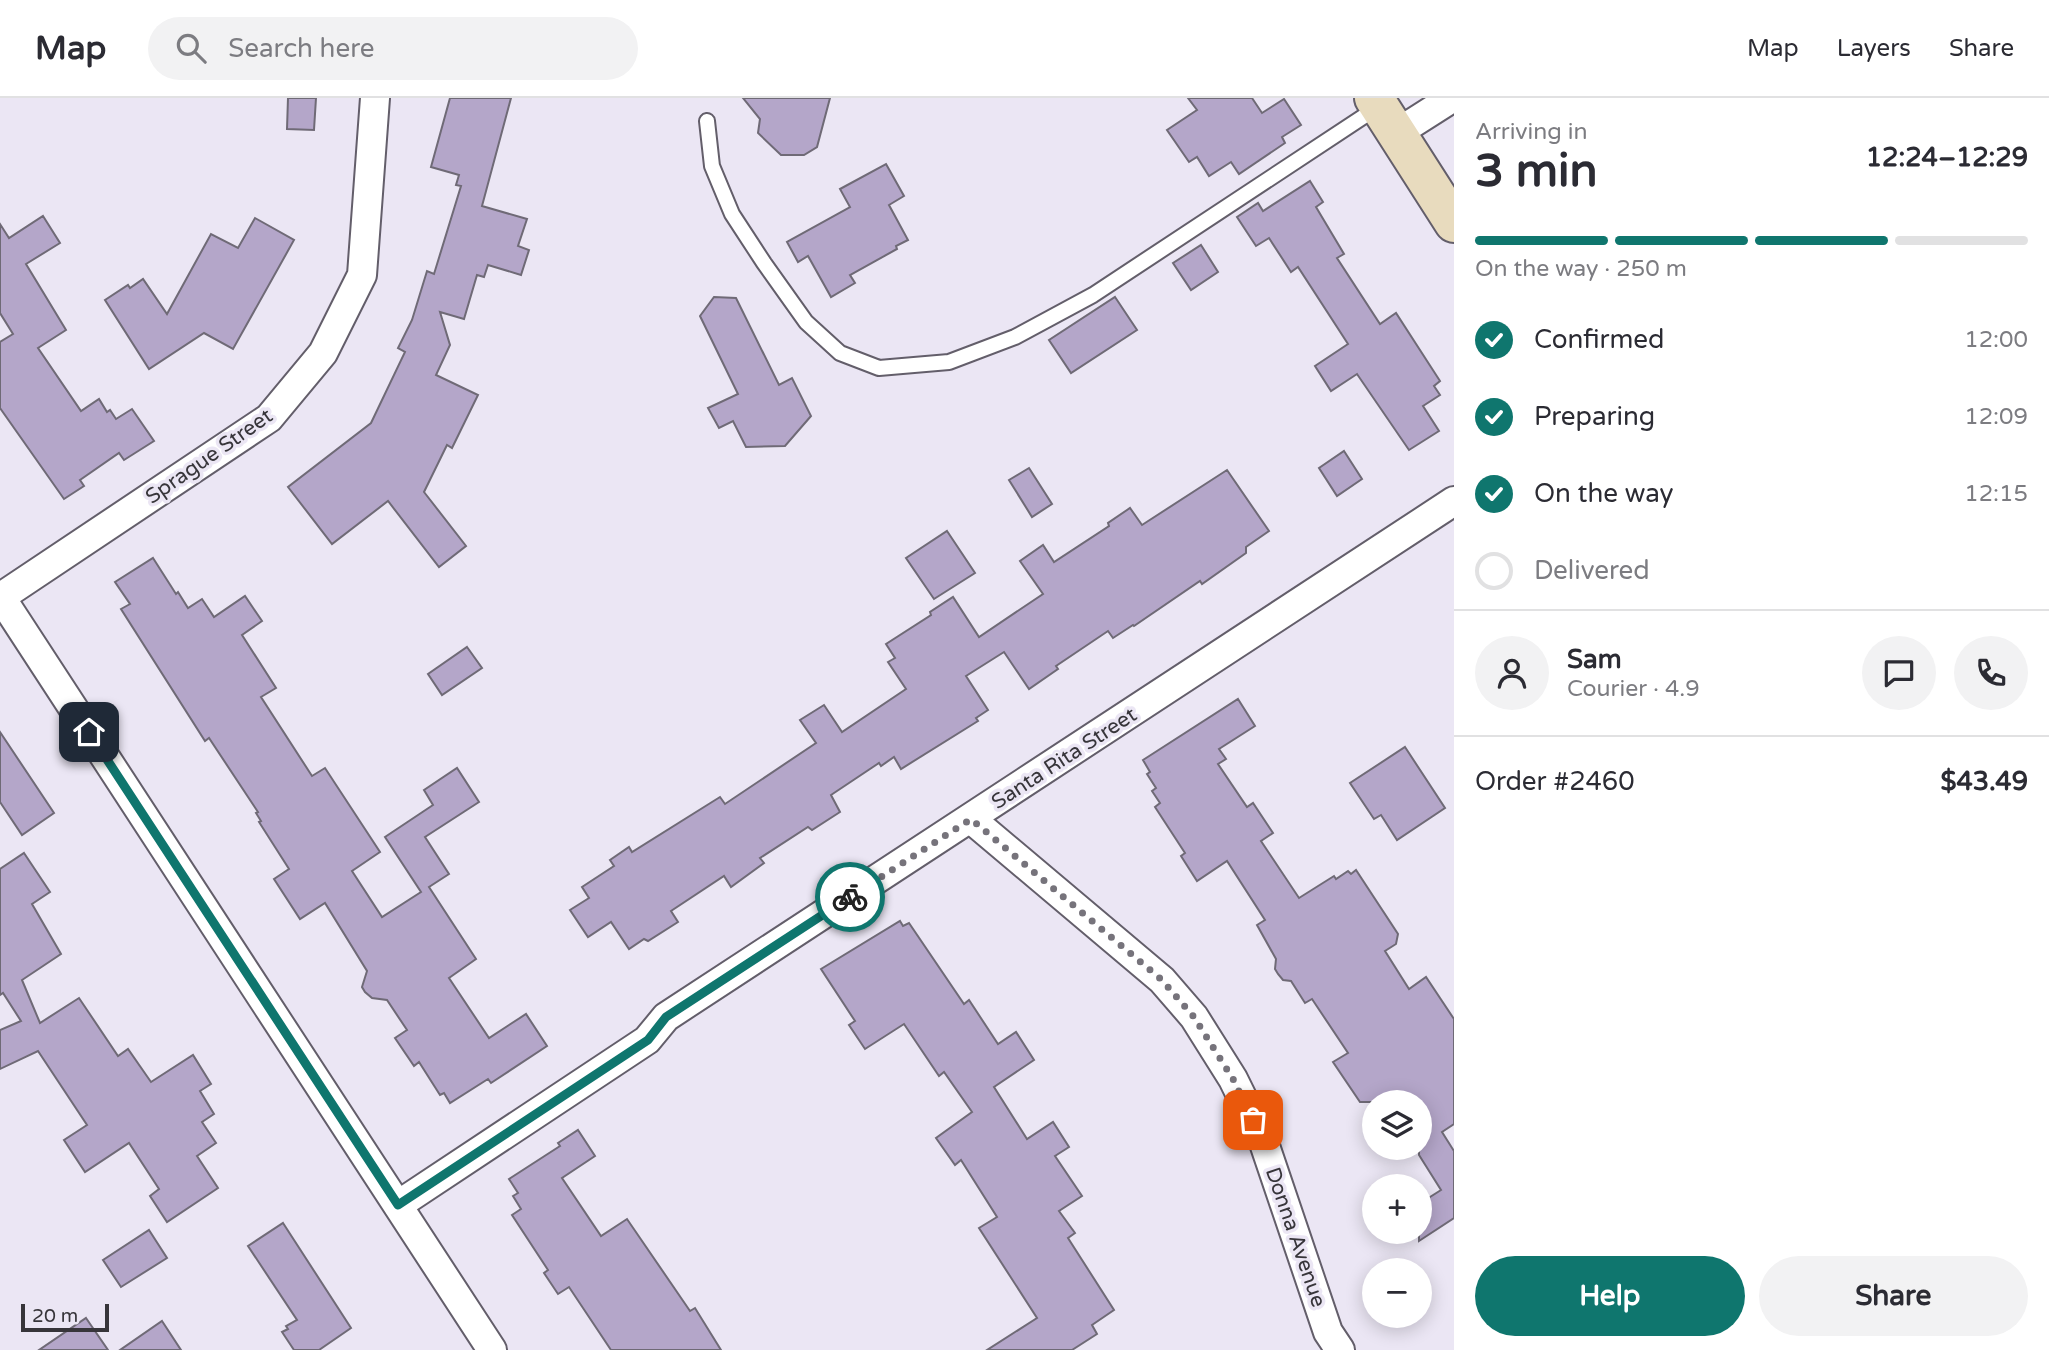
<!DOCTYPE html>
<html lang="en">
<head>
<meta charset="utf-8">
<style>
  :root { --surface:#fff; --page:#f2f2f3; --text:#2b2b33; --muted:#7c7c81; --line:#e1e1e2; --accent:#0f766e }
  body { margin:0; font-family:"Varela Round",sans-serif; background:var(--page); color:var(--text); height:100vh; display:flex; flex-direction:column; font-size:26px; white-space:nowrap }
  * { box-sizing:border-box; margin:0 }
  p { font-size:23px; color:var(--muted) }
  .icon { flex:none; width:38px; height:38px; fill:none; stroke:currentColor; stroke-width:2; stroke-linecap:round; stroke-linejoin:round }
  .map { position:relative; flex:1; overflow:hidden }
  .drawer { display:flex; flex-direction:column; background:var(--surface); width:595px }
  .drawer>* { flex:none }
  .controls { position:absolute; left:1362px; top:992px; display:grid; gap:14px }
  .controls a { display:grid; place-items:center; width:70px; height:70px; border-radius:50%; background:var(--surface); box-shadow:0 4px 18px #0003; font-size:35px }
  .scale { position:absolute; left:21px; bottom:18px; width:88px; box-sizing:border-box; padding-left:7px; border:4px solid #37353a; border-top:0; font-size:19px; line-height:24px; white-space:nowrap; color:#37353a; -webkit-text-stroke:5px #ebe6f4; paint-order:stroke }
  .pin { position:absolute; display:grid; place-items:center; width:60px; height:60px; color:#fff; margin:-30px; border-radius:14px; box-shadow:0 4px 10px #0006 }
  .courier { position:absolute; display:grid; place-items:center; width:70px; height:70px; margin:-35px; border:5px solid #0f766e; border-radius:50%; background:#fff; color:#222; box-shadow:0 2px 9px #0007 }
  .head em { font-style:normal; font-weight:700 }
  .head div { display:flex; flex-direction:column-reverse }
  .head { display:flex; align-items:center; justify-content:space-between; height:119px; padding:0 21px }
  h1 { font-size:46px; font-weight:700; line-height:52px }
  .bar { display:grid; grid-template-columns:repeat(4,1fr); gap:10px 7px; align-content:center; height:84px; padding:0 21px }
  .bar i { height:9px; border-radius:5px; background:var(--line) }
  .bar .on { background:var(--accent) }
  .bar p { grid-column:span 4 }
  .line { display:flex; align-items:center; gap:18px; padding:0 21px; border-top:2px solid var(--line) }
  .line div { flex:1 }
  .round { display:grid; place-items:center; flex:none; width:74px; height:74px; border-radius:37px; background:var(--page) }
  ol { padding:0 21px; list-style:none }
  li { display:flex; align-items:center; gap:21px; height:77px }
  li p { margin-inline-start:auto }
  li .icon { padding:7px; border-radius:50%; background:var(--accent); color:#fff; stroke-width:4 }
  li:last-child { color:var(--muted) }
  li i { width:38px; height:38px; border:4px solid var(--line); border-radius:50% }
  .cta { display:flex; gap:14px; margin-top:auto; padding:14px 21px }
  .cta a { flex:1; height:80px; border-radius:42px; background:var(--accent); color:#fff; font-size:28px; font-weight:700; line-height:80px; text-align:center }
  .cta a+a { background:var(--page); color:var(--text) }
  header { display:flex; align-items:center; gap:42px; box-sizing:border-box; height:98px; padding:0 35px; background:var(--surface); border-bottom:2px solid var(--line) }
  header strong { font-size:33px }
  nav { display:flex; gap:38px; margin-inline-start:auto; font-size:24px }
  .search { width:490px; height:63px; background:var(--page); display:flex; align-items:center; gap:18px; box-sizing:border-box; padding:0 24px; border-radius:38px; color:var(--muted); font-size:26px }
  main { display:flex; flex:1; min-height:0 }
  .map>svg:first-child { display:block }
  .building { fill:#b4a6c9; stroke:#6f6a76; stroke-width:2 }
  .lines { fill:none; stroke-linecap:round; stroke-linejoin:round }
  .service-casing { stroke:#635e6a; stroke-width:18 }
  .minor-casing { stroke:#635e6a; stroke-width:32 }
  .secondary-casing { stroke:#635e6a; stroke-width:42 }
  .service { stroke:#fff; stroke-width:14 }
  .minor { stroke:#fff; stroke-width:28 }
  .secondary { stroke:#e8dbbe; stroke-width:38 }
  .done { stroke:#76737b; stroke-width:7; stroke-dasharray:0 12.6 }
  .route { stroke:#0f766e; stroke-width:9 }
  .labels { text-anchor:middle; stroke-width:7; stroke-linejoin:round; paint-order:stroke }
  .street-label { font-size:21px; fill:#37353a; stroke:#ebe6f4 }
</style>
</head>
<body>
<header>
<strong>Map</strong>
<div class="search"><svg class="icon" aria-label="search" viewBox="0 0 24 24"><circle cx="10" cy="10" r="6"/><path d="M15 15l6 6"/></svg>Search here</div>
<nav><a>Map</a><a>Layers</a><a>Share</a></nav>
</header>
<main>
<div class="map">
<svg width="1454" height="1252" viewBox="0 0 1454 1252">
  <rect width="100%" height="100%" fill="#ebe6f4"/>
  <g class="building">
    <polygon points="288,0 316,0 314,32 287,31"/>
    <polygon points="450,0 511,0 482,108 527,121 518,148 529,152 521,177 488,167 484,179 477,177 464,221 440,214 450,247 436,277 478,297 452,350 447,347 424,394 466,448 439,469 388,403 332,446 288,389 371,325 405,254 398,250 412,222 427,173 434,176 461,88 456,87 459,77 431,69"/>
    <polygon points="743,0 830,0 817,49 804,57 781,57 758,35 760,21"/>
    <polygon points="1188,0 1252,0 1262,15 1284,1 1301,27 1282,39 1285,45 1239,76 1231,64 1209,78 1197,59 1189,64 1167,32 1197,12"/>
    <polygon points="886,66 904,98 889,107 908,142 896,148 897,151 850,177 855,185 831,199 808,158 798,164 787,144 850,109 840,91"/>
    <polygon points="1310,83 1323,104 1316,109 1344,156 1337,160 1380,226 1396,215 1440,283 1434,288 1440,297 1423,308 1439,333 1409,352 1357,276 1331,293 1315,268 1348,246 1298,169 1291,174 1269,140 1256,148 1237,119 1258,105 1263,113"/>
    <polygon points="43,118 60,145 26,166 66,232 38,250 81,313 99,301 107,314 110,312 116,321 132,311 154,343 124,362 119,355 80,382 84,388 64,401 0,310 0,244 13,236 0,215 0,126 9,140"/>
    <polygon points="255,120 294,142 233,251 204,235 149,271 105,202 128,187 130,190 143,181 167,216 211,136 238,150"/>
    <polygon points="1201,147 1218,174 1191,192 1173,165"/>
    <polygon points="714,199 736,200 779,287 792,280 811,318 785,348 746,349 733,323 719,330 708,310 738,296 700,218"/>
    <polygon points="1115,199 1137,232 1071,275 1049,242"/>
    <polygon points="1344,353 1362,381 1337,398 1319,370"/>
    <polygon points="1029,370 1052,406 1032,419 1009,382"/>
    <polygon points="1227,372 1269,433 1246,449 1246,455 1202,486 1200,483 1134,528 1133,527 1113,540 1108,533 1056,568 1058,571 1029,591 1004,554 966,578 988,612 976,620 978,623 901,671 894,659 881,668 879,665 831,697 840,714 812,732 808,729 760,760 764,765 731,789 724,778 671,813 678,824 648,843 644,841 629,851 611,824 588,839 570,812 589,800 582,789 614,768 610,762 629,749 632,754 720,699 725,706 816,645 800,622 824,607 842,634 906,591 888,564 895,560 886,546 931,517 930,514 953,499 979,539 1043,496 1020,463 1043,447 1054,464 1109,428 1108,425 1130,410 1142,427"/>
    <polygon points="947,433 975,475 934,501 906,460"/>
    <polygon points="153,460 176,496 178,494 188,510 202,501 214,519 245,498 262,523 242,537 276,590 261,599 312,678 325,670 380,754 352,773 382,819 421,794 385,739 433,707 424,692 457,670 479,704 425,739 449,776 429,789 476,861 449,880 489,940 526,916 547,948 491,985 488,981 450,1005 444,995 440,997 419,964 414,968 395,940 407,932 387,902 372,900 365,894 362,889 367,873 325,805 300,821 274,781 289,771 259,724 261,723 256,715 258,714 209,640 205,643 121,511 130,506 115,484"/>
    <polygon points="467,549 482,570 442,597 428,576"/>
    <polygon points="1238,601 1255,628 1219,651 1226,661 1218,666 1247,709 1253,705 1273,735 1261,743 1299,800 1334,778 1336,781 1348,773 1351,776 1356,772 1398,836 1396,846 1385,853 1409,891 1426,879 1454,921 1454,1026 1442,1034 1454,1053 1454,1120 1419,1143 1419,1106 1441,1092 1419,1057 1419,1004 1360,1004 1333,964 1348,955 1312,901 1305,905 1291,883 1283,882 1278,876 1275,871 1276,861 1257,827 1265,822 1227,763 1197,783 1181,758 1185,755 1155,709 1160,705 1152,693 1156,690 1147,676 1150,674 1143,662"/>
    <polygon points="0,634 54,715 22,737 0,704"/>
    <polygon points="1405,649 1445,710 1397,742 1381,717 1374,721 1350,685"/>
    <polygon points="24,755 50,794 32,806 61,856 22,882 40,925 79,900 118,958 128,951 151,984 193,957 211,986 200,993 214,1016 202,1024 216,1045 197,1058 218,1090 167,1124 150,1098 159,1091 129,1045 85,1074 64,1042 87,1027 38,953 0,971 0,932 21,923 3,895 0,897 0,771"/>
    <polygon points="900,823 903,828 909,825 964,906 969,902 998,946 1016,934 1034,962 994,989 1027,1041 1053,1024 1069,1049 1055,1058 1082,1098 1059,1113 1075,1135 1068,1140 1114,1212 1092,1227 1097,1236 1072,1252 987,1252 1037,1220 979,1130 997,1119 961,1062 955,1067 936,1040 972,1014 944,974 939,978 904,926 865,951 849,927 855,923 821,871"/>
    <polygon points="578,1032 595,1058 562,1080 601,1138 627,1121 690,1213 695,1210 721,1252 611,1252 569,1189 558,1196 544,1175 548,1172 512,1117 521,1111 513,1098 518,1095 509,1081 560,1048 558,1045"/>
    <polygon points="283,1125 351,1230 319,1252 294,1252 282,1234 288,1231 286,1228 297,1222 248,1148"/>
    <polygon points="149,1132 167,1160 121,1189 103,1162"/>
    <polygon points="86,1220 108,1252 39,1252"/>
    <polygon points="162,1223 181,1252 120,1252"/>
  </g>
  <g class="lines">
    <g class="service-casing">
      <polyline id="service" points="707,23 712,68 732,116 764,165 806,224 840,255 879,270 949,264 1015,239 1093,197 1378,9"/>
    </g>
    <g class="minor-casing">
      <g id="minor">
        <polyline points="1397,35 1452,0"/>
        <polyline points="0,498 492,1252"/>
        <polyline points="1,499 269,320 323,255 362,177 375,0"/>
        <polyline points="971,721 1162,882 1194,919 1233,981 1263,1042 1328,1234 1340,1252"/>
        <polyline points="398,1107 647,942 666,919 1454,403"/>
      </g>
    </g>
    <g class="secondary-casing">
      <polyline id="secondary" points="1374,0 1454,125"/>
    </g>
    <use href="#service" class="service"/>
    <use href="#minor" class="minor"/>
    <use href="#secondary" class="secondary"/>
  </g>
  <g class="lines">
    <polyline class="done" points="850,799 971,721 1162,882 1194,919 1233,981 1253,1022"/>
    <polyline class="route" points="89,634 398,1107 648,942 666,919 850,799"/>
  </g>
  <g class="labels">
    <g class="street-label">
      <text transform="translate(209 358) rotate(-35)" y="7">Sprague Street</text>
      <text transform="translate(1064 660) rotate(-33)" y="7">Santa Rita Street</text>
      <text transform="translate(1296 1139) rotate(71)" y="7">Donna Avenue</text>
    </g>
  </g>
</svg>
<div class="controls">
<a><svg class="icon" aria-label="layers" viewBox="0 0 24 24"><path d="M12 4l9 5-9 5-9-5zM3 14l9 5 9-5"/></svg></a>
<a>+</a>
<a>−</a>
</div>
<div class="scale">20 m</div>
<div class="pin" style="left:1253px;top:1022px;background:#ea580c"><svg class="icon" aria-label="bag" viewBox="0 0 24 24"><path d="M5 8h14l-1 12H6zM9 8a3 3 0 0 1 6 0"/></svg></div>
<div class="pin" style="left:89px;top:634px;background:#1f2937"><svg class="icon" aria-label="home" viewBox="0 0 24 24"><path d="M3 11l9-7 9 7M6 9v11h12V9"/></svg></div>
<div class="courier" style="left:850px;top:799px"><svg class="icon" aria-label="bike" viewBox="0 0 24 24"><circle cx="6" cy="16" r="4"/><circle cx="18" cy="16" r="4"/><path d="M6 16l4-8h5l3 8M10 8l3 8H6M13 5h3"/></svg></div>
</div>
<section class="drawer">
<div class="head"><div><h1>3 min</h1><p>Arriving in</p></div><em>12:24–12:29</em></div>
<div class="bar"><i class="on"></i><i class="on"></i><i class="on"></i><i></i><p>On the way · 250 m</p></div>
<ol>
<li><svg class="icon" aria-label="check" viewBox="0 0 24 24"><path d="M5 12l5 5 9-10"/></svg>Confirmed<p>12:00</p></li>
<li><svg class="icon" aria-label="check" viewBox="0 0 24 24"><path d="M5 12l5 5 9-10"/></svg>Preparing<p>12:09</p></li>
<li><svg class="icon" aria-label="check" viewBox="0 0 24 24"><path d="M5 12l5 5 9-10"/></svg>On the way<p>12:15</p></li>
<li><i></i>Delivered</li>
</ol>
<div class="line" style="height:126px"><a class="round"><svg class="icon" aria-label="person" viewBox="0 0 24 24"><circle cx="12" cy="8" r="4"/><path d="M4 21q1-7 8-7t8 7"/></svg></a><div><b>Sam</b><p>Courier · 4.9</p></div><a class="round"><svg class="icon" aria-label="chat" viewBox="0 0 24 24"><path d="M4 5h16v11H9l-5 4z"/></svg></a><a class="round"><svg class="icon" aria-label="phone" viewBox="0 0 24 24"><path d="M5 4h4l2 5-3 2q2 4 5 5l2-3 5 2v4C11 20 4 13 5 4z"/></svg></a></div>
<div class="line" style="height:91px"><div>Order #2460</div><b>$43.49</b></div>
<div class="cta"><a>Help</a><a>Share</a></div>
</section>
</main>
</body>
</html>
